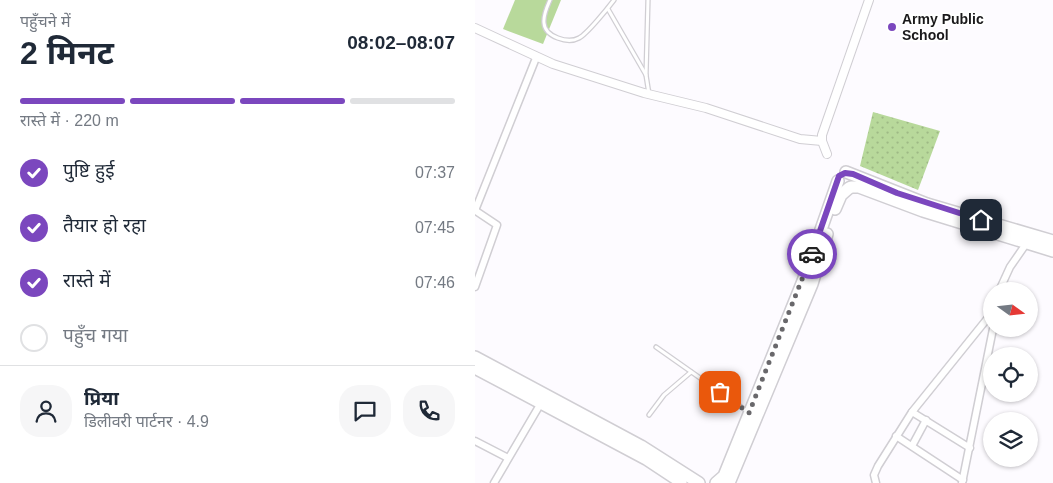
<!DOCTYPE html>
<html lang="hi">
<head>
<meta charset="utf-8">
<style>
  :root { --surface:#fff; --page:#f6f6f7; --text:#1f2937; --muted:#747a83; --line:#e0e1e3; --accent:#7b47be }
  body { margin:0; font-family:Arial,"Noto Sans Devanagari",sans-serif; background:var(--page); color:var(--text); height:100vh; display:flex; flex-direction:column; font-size:19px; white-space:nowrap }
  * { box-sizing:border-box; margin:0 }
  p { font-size:16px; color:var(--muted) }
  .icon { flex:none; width:28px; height:28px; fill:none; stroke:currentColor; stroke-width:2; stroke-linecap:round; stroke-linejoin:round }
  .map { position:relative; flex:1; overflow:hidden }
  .side { display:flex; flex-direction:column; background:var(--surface); width:475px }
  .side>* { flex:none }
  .needle { width:32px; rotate:105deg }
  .tools { position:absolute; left:508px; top:282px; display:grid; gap:10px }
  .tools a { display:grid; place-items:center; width:55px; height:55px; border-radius:50%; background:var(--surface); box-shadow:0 1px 4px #0004; font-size:25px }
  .pin { position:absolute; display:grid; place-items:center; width:42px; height:42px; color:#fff; margin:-21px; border-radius:10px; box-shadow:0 2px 8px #0006 }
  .courier { position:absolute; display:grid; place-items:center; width:50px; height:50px; margin:-25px; border:4px solid #7b47be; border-radius:50%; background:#fff; color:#222; box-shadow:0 1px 6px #0007 }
  .overview em { font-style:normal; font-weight:700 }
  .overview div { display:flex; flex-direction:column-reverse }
  .overview { display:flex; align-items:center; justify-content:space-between; height:85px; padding:0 20px }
  h1 { font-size:32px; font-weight:700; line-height:38px }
  .bar { display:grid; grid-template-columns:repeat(4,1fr); gap:8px 5px; align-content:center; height:60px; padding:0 20px }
  .bar i { height:6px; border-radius:4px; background:var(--line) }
  .bar .active { background:var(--accent) }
  .bar p { grid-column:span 4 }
  .line { display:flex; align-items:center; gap:12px; padding:0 20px; border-top:1px solid var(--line) }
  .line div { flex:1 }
  .round { display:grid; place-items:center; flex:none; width:52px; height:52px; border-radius:20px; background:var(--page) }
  ol { padding:0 20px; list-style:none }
  li { display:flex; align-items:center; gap:15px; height:55px }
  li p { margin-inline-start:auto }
  li .icon { padding:5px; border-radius:50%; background:var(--accent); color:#fff; stroke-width:4 }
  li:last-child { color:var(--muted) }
  li i { width:28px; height:28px; border:2px solid var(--line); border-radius:50% }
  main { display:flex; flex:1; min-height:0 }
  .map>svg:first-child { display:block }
  .grass { fill:url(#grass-dots) }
  .garden { fill:#b8d99b }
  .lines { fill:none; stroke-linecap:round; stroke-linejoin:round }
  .service-casing { stroke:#d0ced3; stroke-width:5.5 }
  .minor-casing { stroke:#d0ced3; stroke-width:9 }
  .tertiary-casing { stroke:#d0ced3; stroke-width:10 }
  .trunk-casing { stroke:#d0ced3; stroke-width:14 }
  .service { stroke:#fff; stroke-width:3 }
  .minor { stroke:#fff; stroke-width:6 }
  .tertiary { stroke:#fff; stroke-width:8 }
  .trunk { stroke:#fff; stroke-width:11 }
  .done { stroke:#69686b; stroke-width:5; stroke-dasharray:0 9 }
  .route { stroke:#7b47be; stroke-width:6 }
  .poi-dot { fill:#7b47be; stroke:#fff; stroke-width:2 }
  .labels { text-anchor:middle; stroke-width:4; stroke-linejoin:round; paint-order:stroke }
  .poi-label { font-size:14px; font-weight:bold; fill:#1a191b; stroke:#fff; text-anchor:start }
</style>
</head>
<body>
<main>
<section class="side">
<div class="overview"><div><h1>2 मिनट</h1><p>पहुँचने में</p></div><em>08:02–08:07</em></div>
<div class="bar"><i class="active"></i><i class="active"></i><i class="active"></i><i></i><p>रास्ते में · 220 m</p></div>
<ol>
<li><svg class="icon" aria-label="check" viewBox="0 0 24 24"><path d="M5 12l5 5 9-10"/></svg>पुष्टि हुई<p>07:37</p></li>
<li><svg class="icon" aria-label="check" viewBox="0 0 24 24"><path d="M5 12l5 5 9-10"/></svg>तैयार हो रहा<p>07:45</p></li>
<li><svg class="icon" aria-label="check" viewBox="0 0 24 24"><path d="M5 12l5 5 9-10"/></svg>रास्ते में<p>07:46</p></li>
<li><i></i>पहुँच गया</li>
</ol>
<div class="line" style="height:90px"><a class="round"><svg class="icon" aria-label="person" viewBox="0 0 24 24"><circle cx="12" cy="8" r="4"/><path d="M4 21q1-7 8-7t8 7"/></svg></a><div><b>प्रिया</b><p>डिलीवरी पार्टनर · 4.9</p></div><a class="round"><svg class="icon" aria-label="chat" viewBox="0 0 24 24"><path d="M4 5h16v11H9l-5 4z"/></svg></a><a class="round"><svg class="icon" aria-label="phone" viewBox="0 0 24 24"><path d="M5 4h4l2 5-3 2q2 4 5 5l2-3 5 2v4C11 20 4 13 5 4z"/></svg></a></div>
</section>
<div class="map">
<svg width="578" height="483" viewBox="0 0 578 483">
  <defs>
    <pattern id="grass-dots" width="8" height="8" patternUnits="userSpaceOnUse" patternTransform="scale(1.25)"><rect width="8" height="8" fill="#b8d99b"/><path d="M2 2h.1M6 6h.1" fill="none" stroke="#9eba85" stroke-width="1.8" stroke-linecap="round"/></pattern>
  </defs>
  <rect width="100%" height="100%" fill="#fdfbff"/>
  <polygon class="grass" points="398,112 465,131 443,190 385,166"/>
  <polygon class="garden" points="40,0 86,0 68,44 28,29"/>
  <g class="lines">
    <g class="service-casing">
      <g id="service">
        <path d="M75 0C72 7 68 15 69 23 70 37 93 44 104 38 112 34 133 8 139 0"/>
        <polyline points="173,0 171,75 174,94"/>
        <polyline points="133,9 171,75"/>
        <polyline points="181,347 272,411"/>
        <polyline points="174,415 189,395 216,372"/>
      </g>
    </g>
    <g class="minor-casing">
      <g id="minor">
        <polyline points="0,287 22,225 1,211 1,208 61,58"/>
        <polyline points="524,291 535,267 551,244"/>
        <polyline points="437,412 495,448"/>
        <polyline points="421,436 488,480"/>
        <polyline points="0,441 33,458"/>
        <polyline points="437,446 451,420"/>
        <polyline points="19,483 66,403"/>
        <polyline points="401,483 399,475 403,466 437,412 516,314"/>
        <polyline points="487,483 518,329"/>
      </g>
    </g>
    <g class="tertiary-casing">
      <g id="tertiary">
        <polyline points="0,28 78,64 169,93 231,108 325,139 347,141"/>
        <polyline points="352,154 347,141 347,135 394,0"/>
      </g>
    </g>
    <g class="trunk-casing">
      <g id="trunk">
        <polyline points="371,172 452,204 578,241"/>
        <polyline points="376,187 384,187 448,211 578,251"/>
        <polyline points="360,209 366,195 374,188"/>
        <polyline points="0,357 166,446 224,483"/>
        <polyline points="0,368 171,459 206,482"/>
        <polyline points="241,483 249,476 328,281 363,181"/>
        <polyline points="254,483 337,284 352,234"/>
      </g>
    </g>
    <use href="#service" class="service"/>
    <use href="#minor" class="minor"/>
    <use href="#tertiary" class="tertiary"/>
    <use href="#trunk" class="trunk"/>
  </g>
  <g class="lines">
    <polyline class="done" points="245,392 274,413 337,254"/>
    <polyline class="route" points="337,254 364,176 370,173 378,174 422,193 506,220"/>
  </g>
  <circle class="poi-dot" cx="417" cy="27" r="5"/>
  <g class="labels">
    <g class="poi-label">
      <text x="427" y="24">Army Public<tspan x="427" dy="16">School</tspan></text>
    </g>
  </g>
</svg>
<div class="tools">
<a><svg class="needle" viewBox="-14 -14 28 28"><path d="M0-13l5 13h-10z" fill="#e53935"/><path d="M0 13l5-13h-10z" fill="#747a83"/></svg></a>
<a><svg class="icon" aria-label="locate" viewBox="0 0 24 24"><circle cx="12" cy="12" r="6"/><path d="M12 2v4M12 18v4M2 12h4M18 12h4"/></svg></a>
<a><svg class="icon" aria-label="layers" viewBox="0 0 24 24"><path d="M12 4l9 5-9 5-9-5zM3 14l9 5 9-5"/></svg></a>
</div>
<div class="pin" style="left:245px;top:392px;background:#ea580c"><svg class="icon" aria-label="bag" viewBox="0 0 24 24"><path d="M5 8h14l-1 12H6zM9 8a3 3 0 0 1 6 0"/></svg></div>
<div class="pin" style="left:506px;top:220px;background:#1f2937"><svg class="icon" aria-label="home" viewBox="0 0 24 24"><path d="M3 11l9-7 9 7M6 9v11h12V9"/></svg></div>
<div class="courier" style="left:337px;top:254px"><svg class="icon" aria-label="car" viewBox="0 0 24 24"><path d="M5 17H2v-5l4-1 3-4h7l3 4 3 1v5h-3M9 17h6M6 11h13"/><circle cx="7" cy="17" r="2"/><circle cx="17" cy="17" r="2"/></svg></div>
</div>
</main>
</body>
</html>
